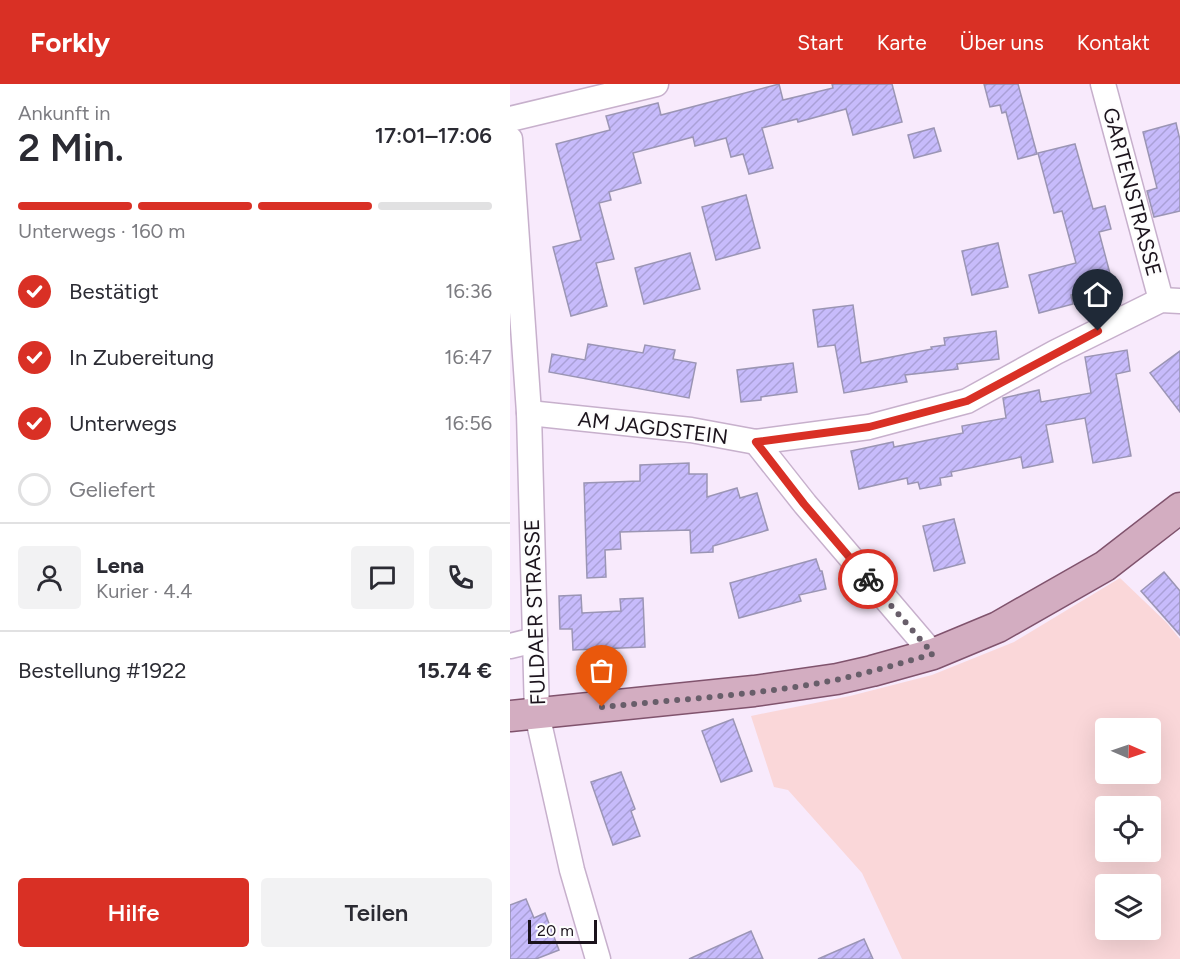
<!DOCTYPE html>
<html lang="de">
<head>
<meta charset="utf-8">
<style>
  :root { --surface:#fff; --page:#f2f2f3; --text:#2b2b33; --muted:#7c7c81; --line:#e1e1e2; --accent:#d93025 }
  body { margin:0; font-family:Figtree,sans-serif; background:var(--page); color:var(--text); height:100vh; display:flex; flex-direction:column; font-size:22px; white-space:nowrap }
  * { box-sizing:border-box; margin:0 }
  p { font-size:20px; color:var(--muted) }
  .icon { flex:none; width:33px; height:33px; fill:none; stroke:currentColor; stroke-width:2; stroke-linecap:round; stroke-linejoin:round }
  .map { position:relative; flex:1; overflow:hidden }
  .side { display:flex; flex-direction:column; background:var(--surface); width:510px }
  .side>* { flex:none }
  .needle { width:39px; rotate:92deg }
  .tools { position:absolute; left:585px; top:634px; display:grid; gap:12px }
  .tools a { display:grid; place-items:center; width:66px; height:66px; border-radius:6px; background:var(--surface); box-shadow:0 6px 24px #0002; font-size:30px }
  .scale { position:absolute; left:18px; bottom:15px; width:69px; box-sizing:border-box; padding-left:6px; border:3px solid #1b131c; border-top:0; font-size:16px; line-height:21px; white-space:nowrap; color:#1b131c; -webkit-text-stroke:4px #fdfdfd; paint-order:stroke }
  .pin { position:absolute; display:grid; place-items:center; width:51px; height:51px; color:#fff; margin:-62px -26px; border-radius:50% 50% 50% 0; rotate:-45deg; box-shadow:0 0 6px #0007 }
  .pin .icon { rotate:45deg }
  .courier { position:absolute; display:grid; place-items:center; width:60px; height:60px; margin:-30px; border:4px solid #d93025; border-radius:50%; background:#fff; color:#222; box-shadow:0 2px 8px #0007 }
  .headline em { font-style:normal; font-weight:600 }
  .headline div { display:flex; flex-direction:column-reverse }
  .headline { display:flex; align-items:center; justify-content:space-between; height:102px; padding:0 18px }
  h1 { font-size:39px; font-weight:600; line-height:45px }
  .bar { display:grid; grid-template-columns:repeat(4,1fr); gap:9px 6px; align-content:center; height:72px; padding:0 18px }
  .bar i { height:8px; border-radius:4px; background:var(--line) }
  .bar .on { background:var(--accent) }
  .bar p { grid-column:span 4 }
  .line { display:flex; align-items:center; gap:15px; padding:0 18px; border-top:2px solid var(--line) }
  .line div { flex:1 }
  .round { display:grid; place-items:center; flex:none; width:63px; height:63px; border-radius:6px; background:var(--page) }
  ol { padding:0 18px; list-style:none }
  li { display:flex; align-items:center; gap:18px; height:66px }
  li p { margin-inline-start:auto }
  li .icon { padding:6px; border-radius:50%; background:var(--accent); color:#fff; stroke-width:4 }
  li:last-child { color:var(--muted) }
  li i { width:33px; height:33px; border:3px solid var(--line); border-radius:50% }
  .cta { display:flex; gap:12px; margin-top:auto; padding:12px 18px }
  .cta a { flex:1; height:69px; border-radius:6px; background:var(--accent); color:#fff; font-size:24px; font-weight:600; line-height:69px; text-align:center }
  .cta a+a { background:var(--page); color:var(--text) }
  header { display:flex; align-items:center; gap:36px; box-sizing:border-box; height:84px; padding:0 30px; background:var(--accent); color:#fff }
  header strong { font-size:28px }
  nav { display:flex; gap:33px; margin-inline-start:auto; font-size:21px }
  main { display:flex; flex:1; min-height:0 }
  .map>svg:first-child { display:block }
  .grass { fill:#fad7d9; fill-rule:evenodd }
  .building { fill:url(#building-hatch); stroke:#9b95b4; stroke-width:1.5 }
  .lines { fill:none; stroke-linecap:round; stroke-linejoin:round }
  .minor-casing { stroke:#c7b0cc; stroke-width:27 }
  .major-casing { stroke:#80536d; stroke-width:33 }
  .minor { stroke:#fff; stroke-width:24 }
  .major { stroke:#d3adc1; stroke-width:30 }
  .done { stroke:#685e6a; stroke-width:6; stroke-dasharray:0 10.8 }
  .route { stroke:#d93025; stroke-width:8 }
  .labels { text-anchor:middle; stroke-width:4.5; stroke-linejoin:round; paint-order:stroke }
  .street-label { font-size:21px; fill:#1b131c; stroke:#fdfdfd }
</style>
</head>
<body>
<header>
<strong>Forkly</strong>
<nav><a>Start</a><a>Karte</a><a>Über uns</a><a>Kontakt</a></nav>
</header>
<main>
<section class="side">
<div class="headline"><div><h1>2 Min.</h1><p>Ankunft in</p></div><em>17:01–17:06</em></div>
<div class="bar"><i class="on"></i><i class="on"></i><i class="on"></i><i></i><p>Unterwegs · 160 m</p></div>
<ol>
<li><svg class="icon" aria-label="check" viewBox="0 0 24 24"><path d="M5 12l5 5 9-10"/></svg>Bestätigt<p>16:36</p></li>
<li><svg class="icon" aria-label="check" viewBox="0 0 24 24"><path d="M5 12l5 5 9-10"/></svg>In Zubereitung<p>16:47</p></li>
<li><svg class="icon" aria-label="check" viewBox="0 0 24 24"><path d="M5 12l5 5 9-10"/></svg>Unterwegs<p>16:56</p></li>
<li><i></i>Geliefert</li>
</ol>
<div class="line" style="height:108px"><a class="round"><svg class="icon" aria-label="person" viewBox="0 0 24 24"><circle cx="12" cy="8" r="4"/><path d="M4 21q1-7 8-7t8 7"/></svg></a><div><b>Lena</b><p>Kurier · 4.4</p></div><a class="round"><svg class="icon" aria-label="chat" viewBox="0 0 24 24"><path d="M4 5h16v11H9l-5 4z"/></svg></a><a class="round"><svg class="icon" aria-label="phone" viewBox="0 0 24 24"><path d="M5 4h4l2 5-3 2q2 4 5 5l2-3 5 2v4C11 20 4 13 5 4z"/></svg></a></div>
<div class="line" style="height:78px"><div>Bestellung #1922</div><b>15.74 €</b></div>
<div class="cta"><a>Hilfe</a><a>Teilen</a></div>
</section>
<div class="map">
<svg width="670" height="875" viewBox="0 0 670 875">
  <defs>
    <pattern id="building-hatch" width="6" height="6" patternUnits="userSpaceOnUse" patternTransform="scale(1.5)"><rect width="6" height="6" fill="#c7bbfb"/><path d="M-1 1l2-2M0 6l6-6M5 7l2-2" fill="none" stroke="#aaa0d7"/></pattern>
  </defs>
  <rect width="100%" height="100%" fill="#f8eafc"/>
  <path class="grass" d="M610 494 656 538 670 555V875H392L352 789 278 706 264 703 241 632 340 612 422 591 504 558ZM596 645H640V690H596ZM596 723H640V768H596ZM596 801H640V846H596Z"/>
  <g class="building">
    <polygon points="269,0 273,16 323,4 322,0 382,0 392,38 343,51 336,25 288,38 287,35 252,44 263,84 239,90 233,70 221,73 216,54 185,62 183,53 123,69 131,99 99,108 101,116 89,119 104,175 86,179 97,222 61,232 43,163 71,156 46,60 100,46 96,32 148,19 151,31"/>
    <polygon points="474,0 508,0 527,70 508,75 496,28 492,29 490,21 480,23"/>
    <polygon points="666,39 670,56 670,127 644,133 637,107 647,104 633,48"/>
    <polygon points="424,44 431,67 404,74 398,51"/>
    <polygon points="565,60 583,125 595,122 601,145 589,148 603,201 561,211 563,220 529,229 519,191 566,179 552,127 544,129 528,69"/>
    <polygon points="236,111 250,164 206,176 192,123"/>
    <polygon points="488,159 498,203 462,211 452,167"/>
    <polygon points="180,169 190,205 134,220 125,184"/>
    <polygon points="343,221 351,279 422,265 421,263 435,261 434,254 486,247 489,275 447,280 448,285 395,291 397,298 334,309 325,261 308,263 303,226"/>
    <polygon points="78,260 133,269 135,261 165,266 163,275 186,279 179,314 39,288 42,270 75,276"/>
    <polygon points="617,266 620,287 606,290 621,372 583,379 575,334 536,341 543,378 513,384 511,373 441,388 442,392 430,394 431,401 410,405 408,398 398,400 397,394 349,405 341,367 383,358 384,363 453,349 452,342 496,334 493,314 529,306 531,318 581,309 575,273"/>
    <polygon points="670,267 670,328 640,289"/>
    <polygon points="283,279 287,308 251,313 251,316 231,318 227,286"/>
    <polygon points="179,379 179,390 197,390 197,413 227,404 230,414 247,409 258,446 203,462 203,468 181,469 180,446 110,448 111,465 95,466 96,493 77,494 74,399 130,397 130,381"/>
    <polygon points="444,435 455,479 424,487 413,442"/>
    <polygon points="306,475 310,487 312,487 316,505 289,511 291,517 229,534 220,499"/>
    <polygon points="654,488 670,507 670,551 631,507"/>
    <polygon points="71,511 72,529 111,527 110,515 133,514 135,563 63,566 62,545 50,545 49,512"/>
    <polygon points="223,635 242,687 211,698 192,647"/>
    <polygon points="111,688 125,725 121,727 130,752 103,761 81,698"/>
    <polygon points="16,815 24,834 35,829 49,866 26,875 0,875 0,821"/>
    <polygon points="241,847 253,875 179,875"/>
    <polygon points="354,855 363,875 308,875"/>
  </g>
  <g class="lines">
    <g class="minor-casing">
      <g id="minor">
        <polyline points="593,0 651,216"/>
        <polyline points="0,35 146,0"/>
        <polyline points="0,55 19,329 27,630 62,786 88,875"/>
        <polyline points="19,329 181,346 246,358 359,343 457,317 546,268 651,216 670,217"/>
        <polyline points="246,358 295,420 423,570"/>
        <polyline points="0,562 25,556"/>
      </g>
    </g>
    <g class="major-casing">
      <polyline id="major" points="0,632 244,607 327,595 362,587 423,570 488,543 595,482 670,424"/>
    </g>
    <use href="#minor" class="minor"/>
    <use href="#major" class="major"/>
  </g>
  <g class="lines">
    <path class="done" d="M92 623C171 615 252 611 330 595 361 588 392 579 423 570L358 495"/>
    <polyline class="route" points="358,495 294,420 246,358 359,343 457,317 588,247"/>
  </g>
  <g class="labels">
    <g class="street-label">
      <text transform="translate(622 108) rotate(75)" y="7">GARTENSTRASSE</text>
      <text transform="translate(143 344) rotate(7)" y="7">AM JAGDSTEIN</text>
      <text transform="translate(25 528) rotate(-92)" y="7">FULDAER STRASSE</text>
    </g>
  </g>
</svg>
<div class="tools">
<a><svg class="needle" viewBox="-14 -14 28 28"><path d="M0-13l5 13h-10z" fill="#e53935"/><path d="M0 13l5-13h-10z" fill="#7c7c81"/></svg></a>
<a><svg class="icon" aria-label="locate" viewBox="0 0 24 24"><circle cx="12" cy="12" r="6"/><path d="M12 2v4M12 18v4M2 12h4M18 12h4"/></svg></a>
<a><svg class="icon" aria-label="layers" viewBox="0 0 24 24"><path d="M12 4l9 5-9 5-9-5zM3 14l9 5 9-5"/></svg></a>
</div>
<div class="scale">20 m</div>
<div class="pin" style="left:92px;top:623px;background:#ea580c"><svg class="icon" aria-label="bag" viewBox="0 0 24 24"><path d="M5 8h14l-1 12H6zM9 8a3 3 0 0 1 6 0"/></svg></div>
<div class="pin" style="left:588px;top:247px;background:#1f2937"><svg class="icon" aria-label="home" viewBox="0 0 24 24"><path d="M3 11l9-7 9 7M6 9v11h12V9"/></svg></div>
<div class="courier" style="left:358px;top:495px"><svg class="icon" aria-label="bike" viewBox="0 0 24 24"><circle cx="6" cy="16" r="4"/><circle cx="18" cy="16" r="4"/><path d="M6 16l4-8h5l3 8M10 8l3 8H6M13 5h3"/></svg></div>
</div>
</main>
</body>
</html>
